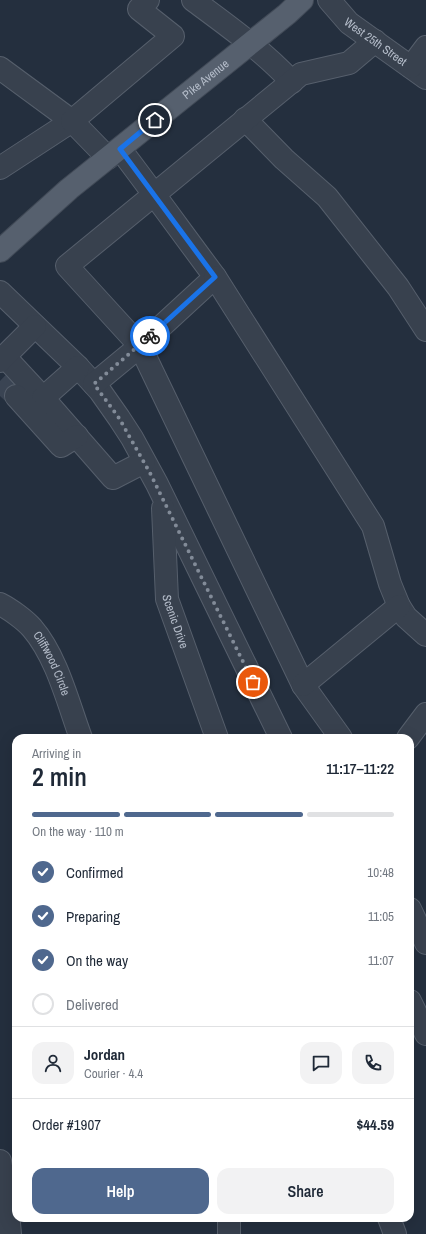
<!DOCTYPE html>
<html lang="en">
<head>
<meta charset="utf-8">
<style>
  :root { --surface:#fff; --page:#f2f2f3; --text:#1f2937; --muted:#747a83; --line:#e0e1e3; --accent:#4f688e }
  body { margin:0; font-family:"Archivo Narrow",sans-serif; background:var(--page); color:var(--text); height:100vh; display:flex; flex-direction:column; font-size:15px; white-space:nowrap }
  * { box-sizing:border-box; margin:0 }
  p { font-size:13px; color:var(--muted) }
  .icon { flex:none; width:22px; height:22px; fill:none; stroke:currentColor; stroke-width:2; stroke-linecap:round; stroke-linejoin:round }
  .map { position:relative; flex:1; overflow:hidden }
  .side { position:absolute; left:12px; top:734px; width:402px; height:488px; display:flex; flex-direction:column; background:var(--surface); border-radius:12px; box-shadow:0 4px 16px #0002 }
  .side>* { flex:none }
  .pin { position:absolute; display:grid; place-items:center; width:34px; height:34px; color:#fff; margin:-17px; border:2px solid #fff; border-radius:50%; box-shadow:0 1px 4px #0007 }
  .courier { position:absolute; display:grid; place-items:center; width:40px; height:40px; margin:-20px; border:3px solid #1a73e8; border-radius:50%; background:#fff; color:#222; box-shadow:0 1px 5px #0007 }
  .overview em { font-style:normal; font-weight:600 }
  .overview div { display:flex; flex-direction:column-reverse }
  .overview { display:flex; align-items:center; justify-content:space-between; height:68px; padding:0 20px }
  h1 { font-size:26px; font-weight:600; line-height:30px }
  .bar { display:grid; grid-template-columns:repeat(4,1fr); gap:6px 4px; align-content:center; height:48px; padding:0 20px }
  .bar i { height:5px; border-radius:3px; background:var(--line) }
  .bar .on { background:var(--accent) }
  .bar p { grid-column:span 4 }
  .line { display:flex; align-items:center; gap:10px; padding:0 20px; border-top:1px solid var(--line) }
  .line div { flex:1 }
  .round { display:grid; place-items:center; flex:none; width:42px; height:42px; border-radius:12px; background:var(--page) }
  ol { padding:0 20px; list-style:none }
  li { display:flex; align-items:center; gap:12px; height:44px }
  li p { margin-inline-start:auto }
  li .icon { padding:4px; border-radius:50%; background:var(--accent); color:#fff; stroke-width:4 }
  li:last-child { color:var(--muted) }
  li i { width:22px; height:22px; border:2px solid var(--line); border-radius:50% }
  .button { display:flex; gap:8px; margin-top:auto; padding:8px 20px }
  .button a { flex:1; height:46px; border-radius:12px; background:var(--accent); color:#fff; font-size:16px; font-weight:600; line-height:46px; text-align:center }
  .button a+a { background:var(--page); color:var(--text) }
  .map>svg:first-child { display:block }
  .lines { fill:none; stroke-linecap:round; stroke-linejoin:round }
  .minor-tunnel { stroke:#3a4453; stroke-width:22; stroke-dasharray:22 11; stroke-linecap:butt }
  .minor-casing { stroke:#565f6c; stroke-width:24 }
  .major-casing { stroke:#414a57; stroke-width:24 }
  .minor { stroke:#38414e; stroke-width:22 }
  .major { stroke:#56606e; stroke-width:22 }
  .done { stroke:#828b98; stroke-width:4; stroke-dasharray:0 7.2 }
  .route { stroke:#1a73e8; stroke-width:5 }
  .labels { text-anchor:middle; stroke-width:3; stroke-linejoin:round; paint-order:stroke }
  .street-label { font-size:12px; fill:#b4bcc9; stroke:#1d2633 }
</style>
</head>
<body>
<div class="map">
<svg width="426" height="1234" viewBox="0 0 426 1234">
  <rect width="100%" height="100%" fill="#242f3e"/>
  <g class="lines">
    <polyline class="minor-tunnel" points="0,381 16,396"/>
    <g class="minor-casing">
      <g id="minor">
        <path d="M193 0C228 26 262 50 292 82"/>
        <path id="s1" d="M329 0 349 23 426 78"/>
        <polyline points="411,67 426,47"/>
        <polyline points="0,68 72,121 0,168"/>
        <polyline points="245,119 284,159 327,197 398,287 426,330"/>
        <path d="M120 149C152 191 183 234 215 277L140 346 67 266 301 74 349 63 375 41"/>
        <polyline points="108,158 72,121 173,36 139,9 148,0"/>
        <polyline points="215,277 373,526 390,584 399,606 406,617 426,635"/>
        <polyline points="0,292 78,367 100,391 119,418 132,438 157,484 281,738"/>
        <polyline points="4,356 43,398 32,407"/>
        <polyline points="0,361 35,326"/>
        <polyline points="78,367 43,398 113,478 144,462"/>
        <polyline points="94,384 140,346 303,685 341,738"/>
        <polyline points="16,396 61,446 77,436"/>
        <path id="s2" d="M163 508 167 599 217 738"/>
        <path id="s3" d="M0 604C10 609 25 620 32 628 57 657 68 703 81 738"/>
        <polyline points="303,685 399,606"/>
        <polyline points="408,738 426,714"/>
        <polyline points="410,909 426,943"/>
        <polyline points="410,1001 426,1034"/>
        <polyline points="0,1161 7,1201 10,1234"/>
        <polyline points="229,1218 229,1234"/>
        <polyline points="389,1218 395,1234"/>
      </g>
    </g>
    <g class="major-casing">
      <g id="major">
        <path id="s4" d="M0 251 69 189 287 14 302 0"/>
      </g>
    </g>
    <use href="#minor" class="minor"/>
    <use href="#major" class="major"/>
  </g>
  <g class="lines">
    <polyline class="done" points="150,336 94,384 119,418 150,473 253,682"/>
    <polyline class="route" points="150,336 215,277 120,149 155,120"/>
  </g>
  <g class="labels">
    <g class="street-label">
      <text dy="4" stroke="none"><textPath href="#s1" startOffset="63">West 25th Street</textPath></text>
      <text dy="4" stroke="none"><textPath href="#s4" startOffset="268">Pike Avenue</textPath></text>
      <text dy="4" stroke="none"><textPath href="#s2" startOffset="115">Scenic Drive</textPath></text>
      <text dy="4" stroke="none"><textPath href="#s3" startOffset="81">Cliffwood Circle</textPath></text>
    </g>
  </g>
</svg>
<div class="pin" style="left:253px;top:682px;background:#ea580c"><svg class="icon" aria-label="bag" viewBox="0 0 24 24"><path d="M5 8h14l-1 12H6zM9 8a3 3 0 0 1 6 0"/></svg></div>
<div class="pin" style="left:155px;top:120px;background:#1f2937"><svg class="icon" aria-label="home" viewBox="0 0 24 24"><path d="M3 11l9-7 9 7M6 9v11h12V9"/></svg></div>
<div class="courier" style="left:150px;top:336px"><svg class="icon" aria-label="bike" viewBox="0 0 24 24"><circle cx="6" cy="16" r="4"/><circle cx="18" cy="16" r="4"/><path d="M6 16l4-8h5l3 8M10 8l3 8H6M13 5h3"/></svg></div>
<section class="side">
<div class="overview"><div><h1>2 min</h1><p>Arriving in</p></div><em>11:17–11:22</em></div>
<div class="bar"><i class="on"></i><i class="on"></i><i class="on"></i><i></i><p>On the way · 110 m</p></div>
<ol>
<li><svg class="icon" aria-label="check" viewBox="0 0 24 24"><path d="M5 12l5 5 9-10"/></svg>Confirmed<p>10:48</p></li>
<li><svg class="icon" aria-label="check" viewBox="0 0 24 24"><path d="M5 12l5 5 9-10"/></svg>Preparing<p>11:05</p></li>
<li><svg class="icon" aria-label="check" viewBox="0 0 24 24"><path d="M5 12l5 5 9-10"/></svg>On the way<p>11:07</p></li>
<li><i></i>Delivered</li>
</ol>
<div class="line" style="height:72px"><a class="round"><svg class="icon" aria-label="person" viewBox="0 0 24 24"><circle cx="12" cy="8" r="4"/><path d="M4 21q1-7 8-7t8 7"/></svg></a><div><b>Jordan</b><p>Courier · 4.4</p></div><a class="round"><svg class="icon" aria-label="chat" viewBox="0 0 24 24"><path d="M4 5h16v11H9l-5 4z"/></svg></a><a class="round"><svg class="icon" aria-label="phone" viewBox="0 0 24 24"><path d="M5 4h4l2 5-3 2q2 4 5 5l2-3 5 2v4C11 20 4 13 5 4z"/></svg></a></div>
<div class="line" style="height:52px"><div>Order #1907</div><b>$44.59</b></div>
<div class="button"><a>Help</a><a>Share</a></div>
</section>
</div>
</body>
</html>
